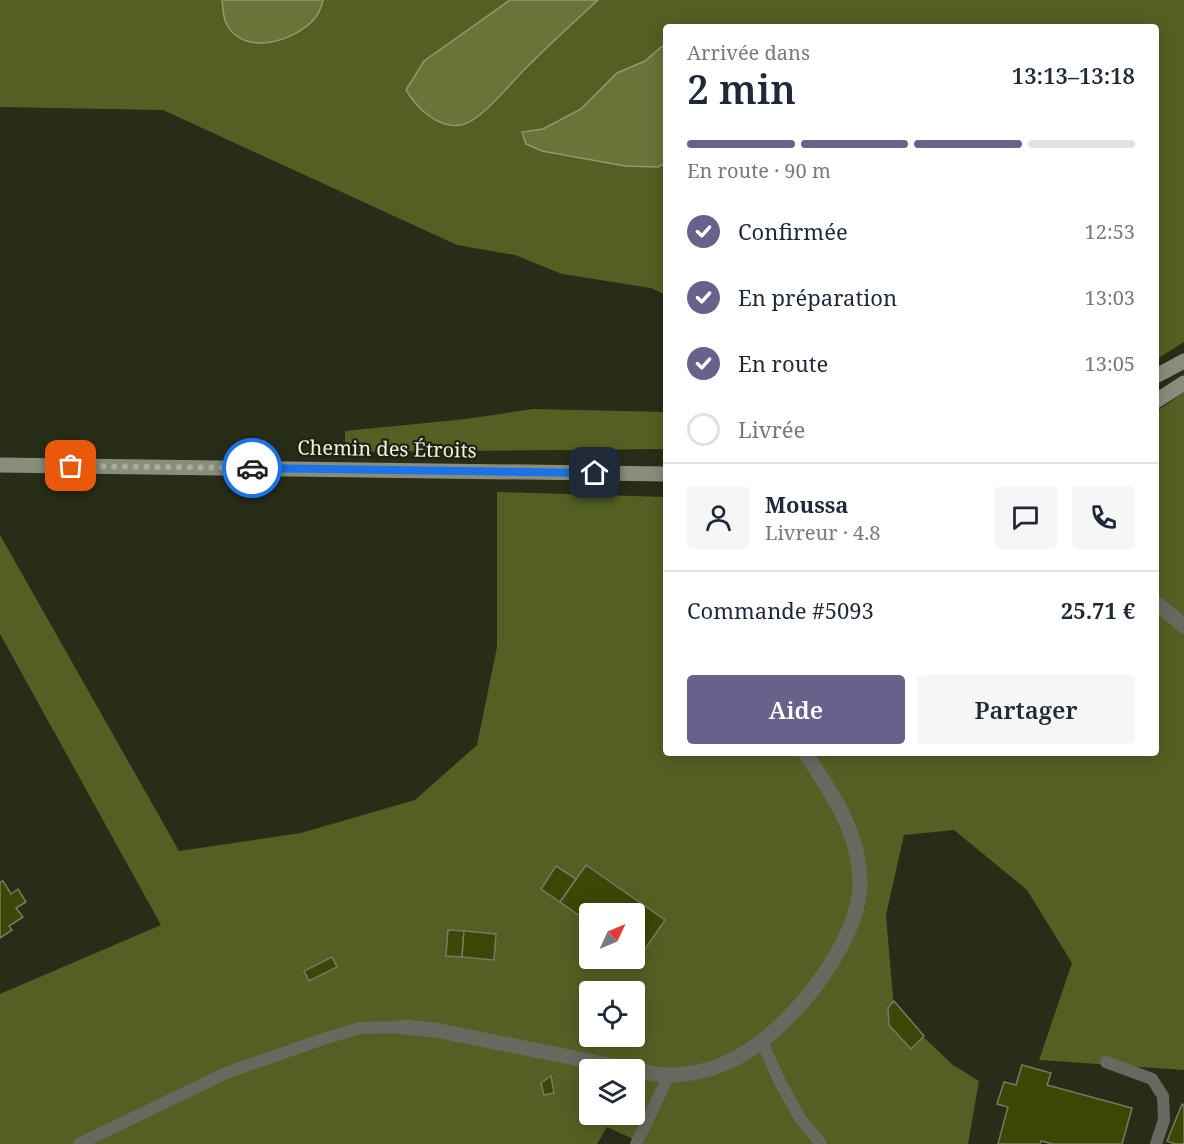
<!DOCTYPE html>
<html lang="fr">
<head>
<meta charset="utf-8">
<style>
  :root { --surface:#fff; --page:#f6f6f7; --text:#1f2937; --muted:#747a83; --line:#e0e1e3; --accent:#67628c }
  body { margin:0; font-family:"Noto Serif",serif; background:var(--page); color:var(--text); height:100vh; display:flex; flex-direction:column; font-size:22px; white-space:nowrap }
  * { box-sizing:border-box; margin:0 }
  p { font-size:20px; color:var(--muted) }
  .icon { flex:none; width:33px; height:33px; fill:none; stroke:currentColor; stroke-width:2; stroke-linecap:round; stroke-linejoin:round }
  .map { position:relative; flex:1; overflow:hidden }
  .side { position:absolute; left:663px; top:24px; width:496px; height:732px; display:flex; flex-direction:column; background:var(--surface); border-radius:6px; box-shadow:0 3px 15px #0003 }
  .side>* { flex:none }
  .needle { width:39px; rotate:46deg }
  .tools { position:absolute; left:579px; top:903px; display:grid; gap:12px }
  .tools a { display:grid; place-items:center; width:66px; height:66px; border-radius:6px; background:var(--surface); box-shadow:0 3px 15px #0003; font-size:30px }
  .pin { position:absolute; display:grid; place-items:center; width:51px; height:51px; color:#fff; margin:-26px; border-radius:12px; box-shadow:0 3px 9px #0006 }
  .courier { position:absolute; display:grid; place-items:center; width:60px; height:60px; margin:-30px; border:4px solid #1a73e8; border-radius:50%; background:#fff; color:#222; box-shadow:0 2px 8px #0007 }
  .overview em { font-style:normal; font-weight:600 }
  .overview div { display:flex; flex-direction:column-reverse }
  .overview { display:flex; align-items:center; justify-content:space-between; height:102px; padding:0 24px }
  h1 { font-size:39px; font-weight:600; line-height:45px }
  .bar { display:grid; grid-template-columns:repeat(4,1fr); gap:9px 6px; align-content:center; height:72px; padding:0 24px }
  .bar i { height:8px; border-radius:4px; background:var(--line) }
  .bar .current { background:var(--accent) }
  .bar p { grid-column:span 4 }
  .line { display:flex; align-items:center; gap:15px; padding:0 24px; border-top:2px solid var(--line) }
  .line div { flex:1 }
  .round { display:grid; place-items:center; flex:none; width:63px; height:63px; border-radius:6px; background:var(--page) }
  ol { padding:0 24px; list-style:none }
  li { display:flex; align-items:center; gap:18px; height:66px }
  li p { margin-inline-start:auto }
  li .icon { padding:6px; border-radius:50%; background:var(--accent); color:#fff; stroke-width:4 }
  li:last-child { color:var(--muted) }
  li i { width:33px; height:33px; border:3px solid var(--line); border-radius:50% }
  .cta { display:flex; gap:12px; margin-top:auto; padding:12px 24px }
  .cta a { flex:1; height:69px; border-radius:6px; background:var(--accent); color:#fff; font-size:24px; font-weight:600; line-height:69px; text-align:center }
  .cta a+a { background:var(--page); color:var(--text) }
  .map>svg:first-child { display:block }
  .forest { fill:#545f23; fill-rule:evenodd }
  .water { fill:#687438; stroke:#909a6c; stroke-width:1.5 }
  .building { fill:#3c4605; stroke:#757b63; stroke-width:1.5 }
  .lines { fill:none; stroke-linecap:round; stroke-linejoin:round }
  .service { stroke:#67695f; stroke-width:12 }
  .minor { stroke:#67695f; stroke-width:15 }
  .tertiary { stroke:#67695f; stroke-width:15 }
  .secondary { stroke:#898d7c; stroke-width:15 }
  .done { stroke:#a9ad9c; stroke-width:6; stroke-dasharray:0 10.8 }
  .route { stroke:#1a73e8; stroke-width:8 }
  .labels { text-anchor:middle; stroke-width:4.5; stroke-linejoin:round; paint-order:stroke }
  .street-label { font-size:20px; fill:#eef2e4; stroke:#1f230e }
</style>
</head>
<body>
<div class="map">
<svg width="1184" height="1144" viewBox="0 0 1184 1144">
  <rect width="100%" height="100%" fill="#282d17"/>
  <g class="forest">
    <polygon points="0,0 1184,0 1184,342 1157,359 1156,27 666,27 666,295 651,288 562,274 515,255 457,245 163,110 0,107"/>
    <path d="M1184 392V1070L1039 1060 1072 963 1027 890 954 830 904 835 886 915 894 1009 953 1065 979 1081 968 1144H644L607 1127 597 1144H0V994L161 925 0 634V535L179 851 301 833 415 800 477 745 497 647V492L666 497V753H1156L1157 411ZM590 914H634V958H590ZM590 992H634V1036H590ZM590 1070H634V1114H590Z"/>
    <polygon points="533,409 666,412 666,449 345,452 345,431 466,419"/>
  </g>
  <g class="water">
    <path d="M222 0H323V1C321 7 319 14 315 18 296 41 243 58 226 23 223 17 223 7 222 0Z"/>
    <path d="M510 0H598C574 22 550 44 527 67 511 82 482 121 461 125 438 129 417 108 406 90L424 61Z"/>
    <polygon points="666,43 666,163 658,167 625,166 542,151 526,144 522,132 543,129 581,109 617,73 645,61"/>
  </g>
  <g class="building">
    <polygon points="586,865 665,920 643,952 634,946 634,914 598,914 590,907 583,918 560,902"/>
    <polygon points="556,866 576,879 560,902 541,889"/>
    <polygon points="3,881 11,894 18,889 26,902 16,908 23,917 9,926 12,930 0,938 0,882"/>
    <polygon points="448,930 464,931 462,957 446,956"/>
    <polygon points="464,931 496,934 494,960 462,957"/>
    <polygon points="332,957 337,967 309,981 304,971"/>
    <polygon points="894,1001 924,1036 911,1049 889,1025 888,1008"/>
    <polygon points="1022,1065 1051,1073 1047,1085 1132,1108 1122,1144 1053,1144 1041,1141 1040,1144 998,1144 1008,1107 997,1104 1004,1082 1016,1085"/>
    <polygon points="551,1076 554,1093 544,1095 541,1083"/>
    <polygon points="1182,1104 1184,1105 1184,1144 1175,1144 1167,1141"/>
  </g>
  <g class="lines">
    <g class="service">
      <polyline points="762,1042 780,1082 800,1118 821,1144"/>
      <polyline points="1106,1062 1152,1079 1163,1096 1164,1120 1156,1144"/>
      <polyline points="79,1144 226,1073 323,1039 360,1028 402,1027"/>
      <polyline points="636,1144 669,1075"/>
    </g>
    <g class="minor">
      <polyline points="402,1027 435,1030 634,1070"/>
      <path d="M634 1070C646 1072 659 1076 671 1075 689 1075 711 1070 728 1062 784 1038 861 944 860 881 859 832 832 793 805 753"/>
    </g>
    <polyline class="tertiary" points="1156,603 1184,626"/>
    <g class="secondary">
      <polyline points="1156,376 1184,361"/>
      <polyline points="1156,401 1184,383"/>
      <polyline points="0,465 666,474"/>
    </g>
  </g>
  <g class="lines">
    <polyline class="done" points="71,466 252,468"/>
    <polyline class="route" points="252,468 595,473"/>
  </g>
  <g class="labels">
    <g class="street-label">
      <text transform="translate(387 449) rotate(1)" y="7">Chemin des Étroits</text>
    </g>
  </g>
</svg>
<div class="tools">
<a><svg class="needle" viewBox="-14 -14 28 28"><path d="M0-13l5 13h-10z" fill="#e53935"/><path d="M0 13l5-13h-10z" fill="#747a83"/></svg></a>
<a><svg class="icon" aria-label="locate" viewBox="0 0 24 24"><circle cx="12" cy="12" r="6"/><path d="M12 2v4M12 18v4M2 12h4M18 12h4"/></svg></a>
<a><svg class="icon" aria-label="layers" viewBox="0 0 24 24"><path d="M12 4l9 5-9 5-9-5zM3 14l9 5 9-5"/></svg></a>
</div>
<div class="pin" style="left:71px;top:466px;background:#ea580c"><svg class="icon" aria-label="bag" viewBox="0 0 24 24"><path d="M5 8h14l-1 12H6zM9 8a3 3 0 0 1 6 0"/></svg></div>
<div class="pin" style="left:595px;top:473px;background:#1f2937"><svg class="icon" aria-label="home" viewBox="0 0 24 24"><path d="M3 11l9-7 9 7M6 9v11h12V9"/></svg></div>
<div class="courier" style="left:252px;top:468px"><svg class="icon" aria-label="car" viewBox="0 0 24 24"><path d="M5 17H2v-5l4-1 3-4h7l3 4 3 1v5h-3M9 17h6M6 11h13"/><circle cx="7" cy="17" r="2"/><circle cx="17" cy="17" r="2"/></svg></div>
<section class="side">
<div class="overview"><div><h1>2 min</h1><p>Arrivée dans</p></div><em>13:13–13:18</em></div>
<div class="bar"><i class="current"></i><i class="current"></i><i class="current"></i><i></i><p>En route · 90 m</p></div>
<ol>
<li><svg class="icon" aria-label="check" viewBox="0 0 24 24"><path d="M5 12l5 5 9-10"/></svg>Confirmée<p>12:53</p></li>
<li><svg class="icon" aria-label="check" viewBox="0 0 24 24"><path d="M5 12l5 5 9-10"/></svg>En préparation<p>13:03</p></li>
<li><svg class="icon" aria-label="check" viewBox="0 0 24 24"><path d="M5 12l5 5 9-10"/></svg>En route<p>13:05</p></li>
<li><i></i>Livrée</li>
</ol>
<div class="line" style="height:108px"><a class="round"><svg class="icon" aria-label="person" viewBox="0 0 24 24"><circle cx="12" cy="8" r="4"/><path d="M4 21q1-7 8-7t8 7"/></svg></a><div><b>Moussa</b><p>Livreur · 4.8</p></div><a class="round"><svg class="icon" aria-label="chat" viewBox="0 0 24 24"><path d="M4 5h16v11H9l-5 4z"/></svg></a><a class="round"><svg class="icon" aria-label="phone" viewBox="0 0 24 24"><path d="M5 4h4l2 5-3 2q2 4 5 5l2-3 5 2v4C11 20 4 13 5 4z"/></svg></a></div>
<div class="line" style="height:78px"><div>Commande #5093</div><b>25.71 €</b></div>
<div class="cta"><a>Aide</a><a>Partager</a></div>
</section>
</div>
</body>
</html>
